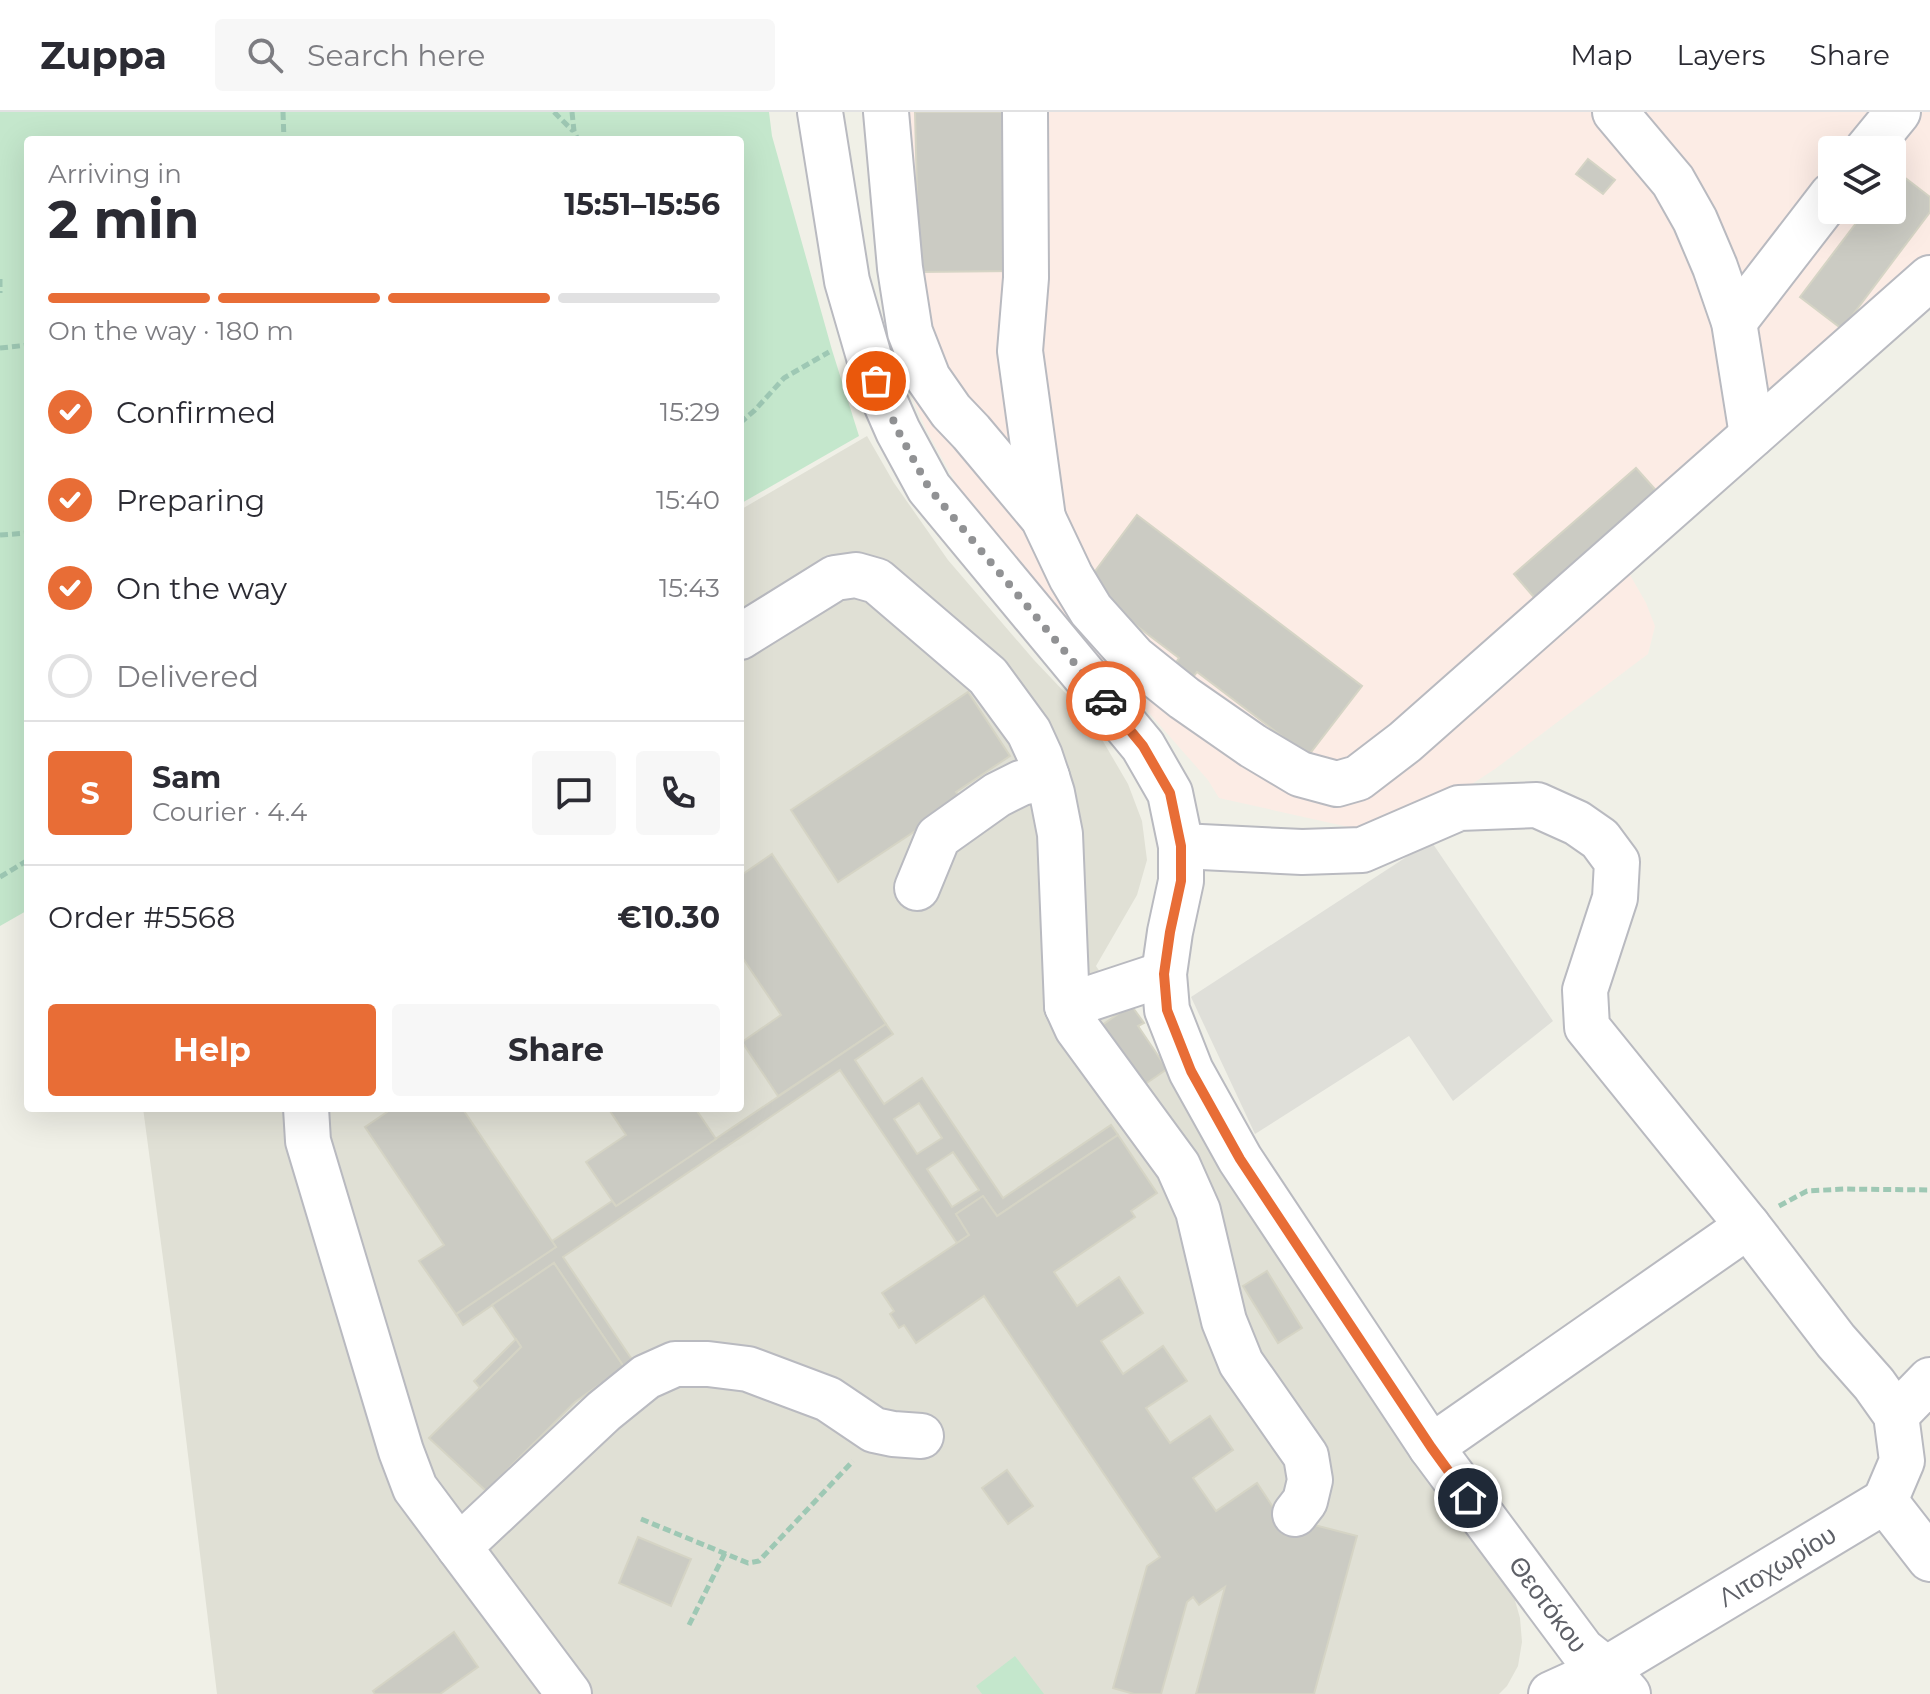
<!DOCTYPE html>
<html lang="en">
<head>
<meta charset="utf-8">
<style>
  :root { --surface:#fff; --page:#f7f7f7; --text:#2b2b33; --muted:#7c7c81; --line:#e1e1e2; --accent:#e86d36 }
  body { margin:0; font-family:Montserrat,sans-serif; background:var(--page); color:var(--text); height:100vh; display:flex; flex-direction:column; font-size:30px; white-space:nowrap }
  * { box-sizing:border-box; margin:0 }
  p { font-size:26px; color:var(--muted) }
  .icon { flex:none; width:44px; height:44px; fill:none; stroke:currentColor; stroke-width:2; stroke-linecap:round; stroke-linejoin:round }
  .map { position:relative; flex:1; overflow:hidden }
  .details { position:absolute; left:24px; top:24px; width:720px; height:976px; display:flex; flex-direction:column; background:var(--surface); border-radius:8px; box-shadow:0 8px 32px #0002 }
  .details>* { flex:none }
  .controls { position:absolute; left:1818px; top:24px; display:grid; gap:16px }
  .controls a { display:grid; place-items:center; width:88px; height:88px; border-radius:8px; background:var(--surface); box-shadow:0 8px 32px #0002; font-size:40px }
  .pin { position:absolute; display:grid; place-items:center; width:68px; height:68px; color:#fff; margin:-34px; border:4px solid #fff; border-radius:50%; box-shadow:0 2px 8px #0007 }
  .courier { position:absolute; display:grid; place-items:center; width:80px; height:80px; margin:-40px; border:6px solid #e86d36; border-radius:50%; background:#fff; color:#222; box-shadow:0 2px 10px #0007 }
  .overview em { font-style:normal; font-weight:700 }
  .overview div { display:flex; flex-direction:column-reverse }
  .overview { display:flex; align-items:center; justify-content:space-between; height:136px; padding:0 24px }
  h1 { font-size:52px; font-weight:700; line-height:60px }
  .bar { display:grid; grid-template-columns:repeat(4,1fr); gap:12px 8px; align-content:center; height:96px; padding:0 24px }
  .bar i { height:10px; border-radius:6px; background:var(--line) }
  .bar .on { background:var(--accent) }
  .bar p { grid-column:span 4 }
  .line { display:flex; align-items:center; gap:20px; padding:0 24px; border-top:2px solid var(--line) }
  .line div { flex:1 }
  .round { display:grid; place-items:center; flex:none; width:84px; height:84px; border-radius:8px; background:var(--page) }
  ol { padding:0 24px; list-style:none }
  li { display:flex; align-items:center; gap:24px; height:88px }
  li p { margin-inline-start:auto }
  li .icon { padding:8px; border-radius:50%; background:var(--accent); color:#fff; stroke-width:4 }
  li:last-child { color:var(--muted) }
  li i { width:44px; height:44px; border:4px solid var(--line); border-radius:50% }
  .cta { display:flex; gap:16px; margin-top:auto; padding:16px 24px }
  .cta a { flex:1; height:92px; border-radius:8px; background:var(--accent); color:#fff; font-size:32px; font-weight:700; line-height:92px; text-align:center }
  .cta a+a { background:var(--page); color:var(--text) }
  header { display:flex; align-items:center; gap:48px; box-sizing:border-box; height:112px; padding:0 40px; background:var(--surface); border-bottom:2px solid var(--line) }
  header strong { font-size:38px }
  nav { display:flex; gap:44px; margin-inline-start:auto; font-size:28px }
  .search { width:560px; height:72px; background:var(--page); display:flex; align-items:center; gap:20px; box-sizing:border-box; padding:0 28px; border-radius:8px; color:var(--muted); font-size:30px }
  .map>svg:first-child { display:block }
  .industrial { fill:#dfdfd9 }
  .education { fill:#e0e0d5 }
  .medical { fill:#fcece5; fill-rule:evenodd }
  .green { fill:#c4e7cc }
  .building { fill:#cbcbc3; stroke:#d5d4c5; stroke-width:2; fill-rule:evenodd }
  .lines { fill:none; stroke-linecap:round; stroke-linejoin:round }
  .minor-casing { stroke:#b9bac0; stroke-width:48 }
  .path { stroke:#9ec8b4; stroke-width:5; stroke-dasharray:8 4; stroke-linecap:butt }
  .minor { stroke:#fff; stroke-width:44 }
  .done { stroke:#919294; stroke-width:8; stroke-dasharray:0 14.4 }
  .route { stroke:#e86d36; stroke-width:10 }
  .labels { text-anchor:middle; stroke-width:6; stroke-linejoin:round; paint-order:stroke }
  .street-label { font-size:26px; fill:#5e6067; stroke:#fff }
</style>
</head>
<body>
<header>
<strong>Zuppa</strong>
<div class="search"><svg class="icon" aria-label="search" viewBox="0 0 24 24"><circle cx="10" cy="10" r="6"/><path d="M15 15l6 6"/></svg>Search here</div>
<nav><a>Map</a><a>Layers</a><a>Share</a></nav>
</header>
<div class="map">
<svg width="1930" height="1582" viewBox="0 0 1930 1582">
  <rect width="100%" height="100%" fill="#f0f0e7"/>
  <polygon class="industrial" points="1431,729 1553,909 1453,989 1409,924 1255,1022 1191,885"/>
  <polygon class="education" points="867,324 894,371 948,448 1034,548 1090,607 1128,672 1142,709 1147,748 1137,783 1096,854 1125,897 1131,893 1143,911 1139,915 1414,1341 1514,1485 1520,1506 1522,1530 1518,1554 1507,1574 1499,1582 217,1582 176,1244 143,996 740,996 740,398"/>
  <path class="medical" d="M862 0H1930V184L1625 454 1646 491 1655 514 1648 542 1495 657 1421 705 1362 718 1219 686 1208 668 1098 543 1040 481 979 407 955 370 926 317 906 271 890 226 875 139ZM1832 38H1892V98H1832Z"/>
  <g class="green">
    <polygon points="0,0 769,0 772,24 832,238 859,324 740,392 740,28 28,28 28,798 0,814"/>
    <polygon points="1015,1544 1044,1582 982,1582 976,1574"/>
  </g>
  <g class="building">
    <polygon points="915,0 1011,0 1014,159 919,160"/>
    <polygon points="1588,47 1615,68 1603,82 1576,62"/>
    <polygon points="1895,58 1930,85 1930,100 1842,217 1800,185 1866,98 1892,98 1892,63"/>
    <polygon points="1636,356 1661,384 1539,491 1514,462"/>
    <polygon points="1137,403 1362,574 1308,644 1197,560 1187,573 1169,560 1179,546 1084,474"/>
    <polygon points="968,580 1010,644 956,680 962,688 838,770 791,698"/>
    <polygon points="772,742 886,912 778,984 742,930 781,903 740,842 740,764"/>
    <polygon points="1131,893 1144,911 1138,914 1167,957 1141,975 1095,918"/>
    <path d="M886 912 893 922 855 948 884 992 922 966 1003 1086 1111 1013 1118 1023 997 1104 983 1084 956 1102 969 1123 957 1131 840 958 563 1145 633 1249 624 1255 554 1151 463 1213 456 1202 556 1135 552 1129 612 1089 616 1094ZM919 991 942 1026 917 1042 894 1007ZM953 1040 979 1078 952 1095 927 1057Z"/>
    <polygon points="393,996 462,996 556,1135 456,1202 419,1149 444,1133 365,1015"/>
    <polygon points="608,996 695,996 716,1027 616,1094 586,1050 626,1023"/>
    <polygon points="1118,1023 1157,1081 1131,1099 1135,1105 1054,1160 1077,1194 1119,1165 1143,1201 1101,1229 1123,1262 1163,1234 1187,1269 1146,1296 1170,1331 1210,1304 1233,1338 1193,1366 1216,1399 1257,1371 1281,1407 1295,1408 1357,1424 1314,1582 1196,1582 1225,1475 1199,1493 1193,1485 1187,1490 1161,1582 1134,1582 1113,1576 1147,1454 1160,1445 984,1184 916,1231 904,1213 899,1216 890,1202 894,1199 882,1181 969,1123 956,1102 983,1084 997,1104"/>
    <polygon points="554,1151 624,1255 575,1290 486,1379 429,1326 521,1235 492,1193"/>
    <polygon points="1267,1159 1302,1216 1278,1231 1243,1174"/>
    <polygon points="516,1227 521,1235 480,1276 474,1269"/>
    <polygon points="1007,1358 1033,1394 1008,1412 982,1376"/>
    <polygon points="638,1425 691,1447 671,1494 619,1471"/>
    <polygon points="454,1520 478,1555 440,1582 375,1582 373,1579"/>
  </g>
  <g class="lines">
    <g class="minor-casing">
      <g id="minor">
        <path id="s1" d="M820 0 847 169 876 269 898 319 929 376 1143 634 1170 681 1181 734V769L1170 820 1164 862 1167 898 1191 959 1240 1047 1431 1335 1582 1538 1606 1557 1628 1582"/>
        <polyline points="886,0 900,156 910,220 928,266 951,299 971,320 1043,406 1071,465 1091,498 1134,546 1184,586 1253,634 1300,662 1337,672 1358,666 1405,630 1930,166"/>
        <polyline points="1025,0 1026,166 1020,239 1043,406"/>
        <polyline points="1615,0 1673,69 1695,108 1715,155 1734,210 1752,323"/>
        <polyline points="1867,38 1898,0"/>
        <polyline points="1734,210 1832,83"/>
        <polyline points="740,525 835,466 856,463 877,469 988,564 1029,620 1040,644 1047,665"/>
        <polyline points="1181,734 1302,740 1362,738 1459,696 1537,693 1577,711 1600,727 1617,750 1615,786 1585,878 1587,915 1748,1114 1836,1229 1874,1272 1896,1303 1902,1349 1885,1389"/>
        <polyline points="917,776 938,725 997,683 1021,671 1047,665 1052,681 1060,722 1067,894 1077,916 1178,1054 1198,1099 1224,1209 1241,1251 1306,1344 1310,1368 1305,1389 1295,1402"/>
        <polyline points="1067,894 1164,862"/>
        <polyline points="306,996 308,1029 401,1339 415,1376 459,1435"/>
        <polyline points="1896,1303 1930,1268"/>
        <polyline points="1431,1335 1748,1114"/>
        <polyline points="569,1582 459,1435 604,1299 646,1265 675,1252 708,1252 748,1257 828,1287 874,1318 893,1322 921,1324"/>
        <path id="s2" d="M1551 1582 1606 1557 1885 1389 1930 1447"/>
      </g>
    </g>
    <g class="path">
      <polyline points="283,0 284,28"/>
      <polyline points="554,0 573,19"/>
      <polyline points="572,0 574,19 578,28"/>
      <polyline points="0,167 0,181"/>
      <polyline points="0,236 28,233"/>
      <polyline points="740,311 755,298 784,266 829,240"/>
      <polyline points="0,423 28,421"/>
      <polyline points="0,765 28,748"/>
      <polyline points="1779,1094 1807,1079 1844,1077 1930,1078"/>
      <polyline points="641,1407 748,1451 759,1449 853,1349"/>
      <polyline points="689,1513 725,1441"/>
    </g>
    <use href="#minor" class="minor"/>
  </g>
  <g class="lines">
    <polyline class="done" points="876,269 898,319 929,376 1106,589"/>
    <polyline class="route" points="1106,589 1143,634 1170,681 1181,734 1181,769 1170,820 1164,862 1167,898 1191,959 1240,1047 1431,1335 1468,1386"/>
  </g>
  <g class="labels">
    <g class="street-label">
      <text dy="9" stroke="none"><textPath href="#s2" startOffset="260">Λιτοχωρίου</textPath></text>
      <text dy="9" stroke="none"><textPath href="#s1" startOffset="1712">Θεοτόκου</textPath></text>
    </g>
  </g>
</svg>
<div class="controls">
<a><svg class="icon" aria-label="layers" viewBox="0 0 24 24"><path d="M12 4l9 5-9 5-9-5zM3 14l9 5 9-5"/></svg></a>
</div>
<div class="pin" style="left:876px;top:269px;background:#ea580c"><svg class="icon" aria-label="bag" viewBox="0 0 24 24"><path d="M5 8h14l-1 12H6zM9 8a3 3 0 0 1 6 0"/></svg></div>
<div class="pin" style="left:1468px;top:1386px;background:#1f2937"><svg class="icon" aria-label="home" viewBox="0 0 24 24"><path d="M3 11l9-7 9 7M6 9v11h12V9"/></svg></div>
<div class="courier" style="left:1106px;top:589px"><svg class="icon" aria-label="car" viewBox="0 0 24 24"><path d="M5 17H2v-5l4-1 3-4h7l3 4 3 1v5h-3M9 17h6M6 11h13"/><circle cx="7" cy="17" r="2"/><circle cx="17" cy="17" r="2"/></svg></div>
<section class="details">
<div class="overview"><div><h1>2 min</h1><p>Arriving in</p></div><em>15:51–15:56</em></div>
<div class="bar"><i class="on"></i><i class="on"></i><i class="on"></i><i></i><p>On the way · 180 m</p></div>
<ol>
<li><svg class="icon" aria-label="check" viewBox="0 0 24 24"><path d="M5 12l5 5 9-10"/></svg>Confirmed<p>15:29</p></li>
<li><svg class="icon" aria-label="check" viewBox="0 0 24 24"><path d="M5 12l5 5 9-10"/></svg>Preparing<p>15:40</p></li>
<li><svg class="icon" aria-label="check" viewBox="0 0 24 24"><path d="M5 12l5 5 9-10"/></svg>On the way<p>15:43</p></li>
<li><i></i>Delivered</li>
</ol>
<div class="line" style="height:144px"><b class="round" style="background:var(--accent);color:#fff">S</b><div><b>Sam</b><p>Courier · 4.4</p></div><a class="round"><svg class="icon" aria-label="chat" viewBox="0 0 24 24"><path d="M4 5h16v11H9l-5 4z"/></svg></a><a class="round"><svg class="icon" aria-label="phone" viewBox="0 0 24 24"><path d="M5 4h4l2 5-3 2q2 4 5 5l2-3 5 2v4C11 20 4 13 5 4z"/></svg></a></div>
<div class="line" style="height:104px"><div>Order #5568</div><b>€10.30</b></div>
<div class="cta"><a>Help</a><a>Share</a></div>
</section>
</div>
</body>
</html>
